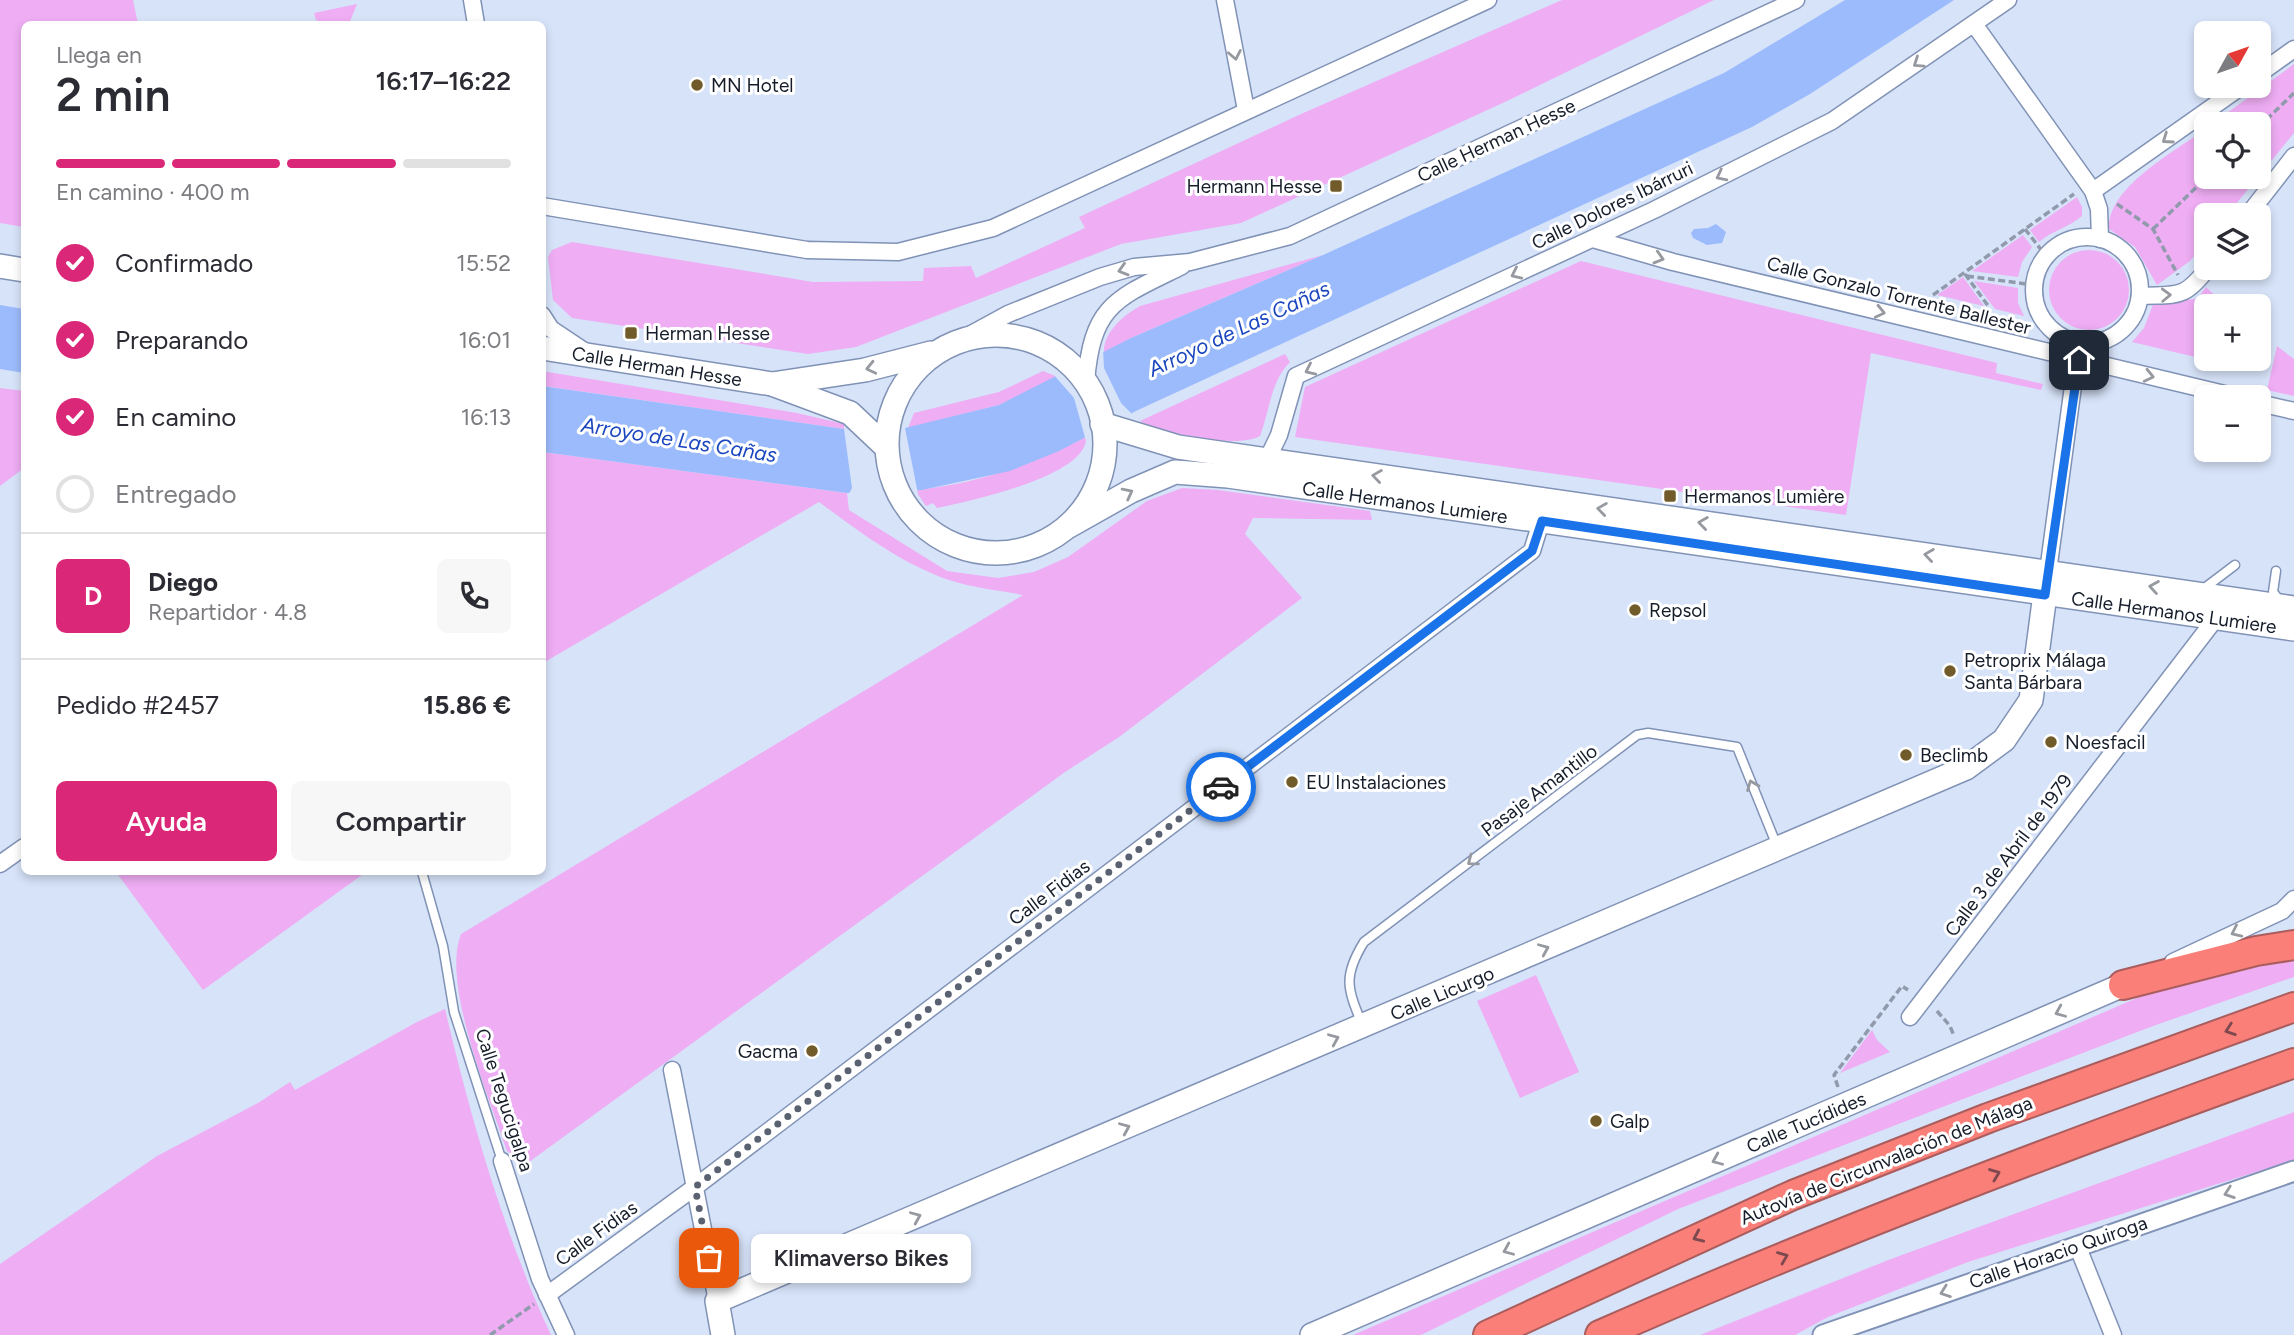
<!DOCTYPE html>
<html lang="es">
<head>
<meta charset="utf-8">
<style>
  :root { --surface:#fff; --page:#f7f7f7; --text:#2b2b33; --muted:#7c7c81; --line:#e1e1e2; --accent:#db2777 }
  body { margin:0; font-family:Figtree,sans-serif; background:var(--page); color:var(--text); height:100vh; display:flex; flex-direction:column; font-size:26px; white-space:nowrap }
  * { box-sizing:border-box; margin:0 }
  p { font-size:23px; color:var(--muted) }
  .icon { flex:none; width:38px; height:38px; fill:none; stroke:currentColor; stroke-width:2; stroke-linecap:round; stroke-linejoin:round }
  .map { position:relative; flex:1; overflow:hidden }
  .side { position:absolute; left:21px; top:21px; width:525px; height:854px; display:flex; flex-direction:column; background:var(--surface); border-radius:10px; box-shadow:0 4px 10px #0003 }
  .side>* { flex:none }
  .needle { width:46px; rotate:50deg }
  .fabs { position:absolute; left:2194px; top:21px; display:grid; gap:14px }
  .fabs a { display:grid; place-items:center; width:77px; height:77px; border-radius:10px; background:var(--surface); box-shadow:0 4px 10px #0003; font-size:35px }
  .pin { position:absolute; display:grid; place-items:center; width:60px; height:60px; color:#fff; margin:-30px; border-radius:14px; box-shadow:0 4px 10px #0006 }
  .courier { position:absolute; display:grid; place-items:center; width:70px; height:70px; margin:-35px; border:5px solid #1a73e8; border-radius:50%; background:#fff; color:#222; box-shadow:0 2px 9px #0007 }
  .bubble { position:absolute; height:49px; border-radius:10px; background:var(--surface); box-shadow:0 4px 10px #0003; font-size:23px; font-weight:600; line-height:49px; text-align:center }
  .summary em { font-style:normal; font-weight:600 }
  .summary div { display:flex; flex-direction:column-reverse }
  .summary { display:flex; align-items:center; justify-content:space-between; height:119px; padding:0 35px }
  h1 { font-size:46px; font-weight:600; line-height:52px }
  .bar { display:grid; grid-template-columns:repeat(4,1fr); gap:10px 7px; align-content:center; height:84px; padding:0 35px }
  .bar i { height:9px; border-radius:5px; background:var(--line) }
  .bar .active { background:var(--accent) }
  .bar p { grid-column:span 4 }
  .line { display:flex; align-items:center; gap:18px; padding:0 35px; border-top:2px solid var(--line) }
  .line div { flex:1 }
  .round { display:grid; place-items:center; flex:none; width:74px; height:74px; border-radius:10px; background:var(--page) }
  ol { padding:0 35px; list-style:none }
  li { display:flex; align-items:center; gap:21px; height:77px }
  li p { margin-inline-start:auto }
  li .icon { padding:7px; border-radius:50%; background:var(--accent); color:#fff; stroke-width:4 }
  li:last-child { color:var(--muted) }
  li i { width:38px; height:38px; border:4px solid var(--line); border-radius:50% }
  .button { display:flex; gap:14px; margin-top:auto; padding:14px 35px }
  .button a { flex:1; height:80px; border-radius:10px; background:var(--accent); color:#fff; font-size:28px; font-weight:600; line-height:80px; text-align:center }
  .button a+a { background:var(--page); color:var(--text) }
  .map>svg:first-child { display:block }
  .green { fill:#efadf4 }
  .water { fill:#9cbbfc }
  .pier { fill:#d7e3f9 }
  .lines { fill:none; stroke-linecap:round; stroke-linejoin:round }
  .service-casing { stroke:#8092b5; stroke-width:11 }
  .minor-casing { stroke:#8092b5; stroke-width:19 }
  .tertiary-casing { stroke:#8092b5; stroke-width:23 }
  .secondary-casing { stroke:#8092b5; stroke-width:26 }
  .motorway-casing { stroke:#aa5d5d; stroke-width:32 }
  .path { stroke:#909aac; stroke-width:3.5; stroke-dasharray:7 3.5; stroke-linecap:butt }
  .service { stroke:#fff; stroke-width:8 }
  .minor { stroke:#fff; stroke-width:16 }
  .tertiary { stroke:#fff; stroke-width:19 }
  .secondary { stroke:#fff; stroke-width:23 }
  .motorway { stroke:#fa7f79; stroke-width:28 }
  .oneway { stroke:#96999f }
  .oneway2 { stroke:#7d494e }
  .done { stroke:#5a6272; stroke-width:7; stroke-dasharray:0 12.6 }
  .route { stroke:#1a73e8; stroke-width:9 }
  .poi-dot { fill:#725b2b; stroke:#fff; stroke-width:2.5 }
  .labels { text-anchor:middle; stroke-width:6; stroke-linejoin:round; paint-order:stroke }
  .poi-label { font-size:19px; fill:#161d2a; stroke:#fff; text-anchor:start }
  .street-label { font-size:19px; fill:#161d2a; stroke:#fff }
  .water-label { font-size:21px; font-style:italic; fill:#1b46bf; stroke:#fff }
</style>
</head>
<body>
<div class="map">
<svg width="2294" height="1335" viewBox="0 0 2294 1335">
  <rect width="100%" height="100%" fill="#d7e3f9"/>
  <g class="green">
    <polygon points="0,0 133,0 138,24 24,24 24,227 0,223"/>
    <polygon points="1562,0 1714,0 1507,101 1241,223 1121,244 856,347 808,354 572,318 553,300 548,257 552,250 572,242 813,282 923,281 924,268 971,266 976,278 1085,228 1079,217 1301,114"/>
    <polygon points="357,4 349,24 326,24 316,20 314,13"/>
    <polygon points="2294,64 2294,133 2259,176 2259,124 2212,124"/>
    <path d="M2207 128V177H2258L2227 215H2207V240L2190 261 2157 285 2135 247 2109 229C2107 187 2176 151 2207 128Z"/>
    <path d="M2077 197 2082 207V216C2068 228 2053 230 2039 242L2030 230Z"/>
    <polygon points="2023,235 2032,247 2022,262 2018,277 1972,271"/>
    <circle cx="2089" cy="290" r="40"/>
    <path d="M1323 255 1131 338 1104 353C1103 332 1124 315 1140 306Z"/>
    <polygon points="1581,261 1997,363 1996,373 2043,384 2041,390 1871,353 1846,515 1295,437 1305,387"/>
    <polygon points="1963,277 1984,306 1937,295"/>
    <polygon points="1974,281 2018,288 2018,303 2024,316 1995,309"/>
    <polygon points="2206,287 2226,306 2207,306 2207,359 2248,359 2246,369 2132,342 2144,328 2154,302 2197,299"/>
    <polygon points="2277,346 2294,359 2294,396 2267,390"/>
    <path d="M1285 354 1290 362C1270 382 1270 411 1260 436 1238 449 1162 434 1140 421Z"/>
    <polygon points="542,371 797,413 844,424 844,429 543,386"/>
    <polygon points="1043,371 1058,377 999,405 908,428 914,413 999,392"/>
    <polygon points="0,388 24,391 24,468 0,486"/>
    <path d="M1086 437C1089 476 966 502 937 508L933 503 926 506 915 490C976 484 1032 465 1086 437Z"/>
    <path d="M543 452 847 493 849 510 947 571 998 578 1034 572 1068 557 1147 501 1182 488 1218 490 1370 511 1372 520 1253 518 1245 534 1302 598 1119 737 1065 772 529 1162 519 1160 507 1151C490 1100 441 983 461 934L1023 595C998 590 973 588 949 580 900 563 860 532 819 502L543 663Z"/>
    <polygon points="116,872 366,872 203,990"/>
    <polygon points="2294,954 2294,977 2153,1026 1678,1209 1421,1335 1353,1335 2144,995 2238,961"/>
    <polygon points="1536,975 1579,1072 1520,1098 1477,1001"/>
    <path d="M445 1009C471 1119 503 1232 551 1335H0V1264L157 1156 258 1103 290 1082 295 1090 415 1023Z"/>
    <polygon points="1872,1030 1877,1040 1890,1052 1840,1073"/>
    <polygon points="2294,1112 2294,1160 1968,1262 1828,1317 1795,1335 1700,1335 1891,1259"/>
  </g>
  <g class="water">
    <polygon points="1845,0 1954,0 1810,94 1752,127 1138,410 1059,451 1010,471 922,490 847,493 543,452 542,386 844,429 905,428 999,405 1131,338 1323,255 1724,73"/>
    <polygon points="1716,224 1726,232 1722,243 1707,245 1693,238 1691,233 1694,229 1708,228"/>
    <polygon points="0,305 24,309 24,373 0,369"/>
  </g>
  <g class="pier">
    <polygon points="1103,349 1104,368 1121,403 1134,416 1086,441 1074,398 1054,375"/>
    <polygon points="905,428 918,494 848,496 852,488 844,429"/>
  </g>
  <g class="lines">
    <g class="service-casing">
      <g id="service">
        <polyline points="2276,571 2273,592 2280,601"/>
        <polyline points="2202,590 2235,565"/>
        <polyline points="422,872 443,946 454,1012 502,1161"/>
        <path d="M1362 1024C1347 988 1343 976 1364 942L1637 735 1648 733 1737 747 1777 846"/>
      </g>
    </g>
    <g class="minor-casing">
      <g id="minor">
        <polyline points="472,0 476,24"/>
        <polyline points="1225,0 1246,110"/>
        <polyline points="1974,24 2093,191 2099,209 2100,239"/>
        <polyline points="2259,74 2294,49"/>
        <polyline points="2093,191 2242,86"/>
        <polyline points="542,206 807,250 898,252 993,228 1488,0"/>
        <polyline points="2248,215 2294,156"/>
        <circle cx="2087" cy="290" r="53"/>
        <polyline points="1593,239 1673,262 2237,397"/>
        <path d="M2140 296C2178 294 2183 300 2208 268"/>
        <polyline points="542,315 551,329 587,353"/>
        <polyline points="951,345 1008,314 1100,277 1134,267 1190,262 1290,236 1796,0"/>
        <path d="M1086 382C1092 304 1117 298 1182 266"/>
        <polyline points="2259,403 2294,411"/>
        <polyline points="1267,460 1279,435 1296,376 1654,210 1832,121 2008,0"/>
        <polyline points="2047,579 2078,349"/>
        <polyline points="0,864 24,847"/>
        <polyline points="2173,962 2282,911 2294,899"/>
        <polyline points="1910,1017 2216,618"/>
        <polyline points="672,1070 717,1301"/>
        <polyline points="502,1161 540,1279 566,1335"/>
        <polyline points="2077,1245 2113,1335"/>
        <polyline points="547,1295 695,1187 1532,551 1544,512"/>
      </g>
    </g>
    <g class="tertiary-casing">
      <polyline id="tertiary" points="1823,1335 2294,1171"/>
    </g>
    <g class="secondary-casing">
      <g id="secondary">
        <polyline points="0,266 24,270"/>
        <circle cx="996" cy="444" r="109"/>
        <polyline points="542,348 772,384 850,413 886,447"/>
        <polyline points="772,384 865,370 931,353"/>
        <polyline points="1102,424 1178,447 2294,608"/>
        <polyline points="1069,526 1131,491 1175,472 1228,476 2294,629"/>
        <polyline points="723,1335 717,1301 1966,768 2004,740 2031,700 2047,579"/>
        <polyline points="1312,1335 2123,985"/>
      </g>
    </g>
    <g class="motorway-casing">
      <g id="motorway">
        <polyline points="2123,985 2256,951 2294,945"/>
        <polyline points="1488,1335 1793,1195 1988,1118 2294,1007"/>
        <path d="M1600 1335C1827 1235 2060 1147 2294 1063"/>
      </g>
    </g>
    <g class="path">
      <polyline points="2259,127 2294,93"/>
      <polyline points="2117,204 2153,229 2178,275"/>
      <polyline points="2025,229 2046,256"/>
      <polyline points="2153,229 2207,177"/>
      <polyline points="1965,274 1989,307 1986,321"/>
      <polyline points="1967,276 2034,285"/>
      <polyline points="1933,295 2074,194"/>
      <polyline points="1937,1011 1950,1026 1954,1036"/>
      <polyline points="1838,1087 1834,1075 1902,986 1908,990"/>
      <polyline points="490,1335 534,1304"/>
    </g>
    <use href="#service" class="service"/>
    <use href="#minor" class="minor"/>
    <use href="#tertiary" class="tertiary"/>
    <use href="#secondary" class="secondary"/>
    <use href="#motorway" class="motorway"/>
  </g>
  <defs><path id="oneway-chevron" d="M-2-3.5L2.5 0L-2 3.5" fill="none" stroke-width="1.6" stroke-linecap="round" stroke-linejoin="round" transform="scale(1.75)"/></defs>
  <g class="oneway">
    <use href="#oneway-chevron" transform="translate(1235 55) rotate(79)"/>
    <use href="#oneway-chevron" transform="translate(1918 63) rotate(146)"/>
    <use href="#oneway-chevron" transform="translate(2167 139) rotate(145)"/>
    <use href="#oneway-chevron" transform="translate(1721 176) rotate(153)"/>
    <use href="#oneway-chevron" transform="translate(1659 258) rotate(16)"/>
    <use href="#oneway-chevron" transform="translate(1123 270) rotate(163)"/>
    <use href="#oneway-chevron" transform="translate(1516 274) rotate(155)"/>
    <use href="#oneway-chevron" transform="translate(2166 295) rotate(-2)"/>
    <use href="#oneway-chevron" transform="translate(1880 312) rotate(13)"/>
    <use href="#oneway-chevron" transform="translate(871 368) rotate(167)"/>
    <use href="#oneway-chevron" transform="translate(1310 370) rotate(155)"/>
    <use href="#oneway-chevron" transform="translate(2149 376) rotate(13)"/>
    <use href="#oneway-chevron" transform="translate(1377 476) rotate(-172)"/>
    <use href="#oneway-chevron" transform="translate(1128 493) rotate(-27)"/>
    <use href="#oneway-chevron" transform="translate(1602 509) rotate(-172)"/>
    <use href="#oneway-chevron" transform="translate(1703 523) rotate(-172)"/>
    <use href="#oneway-chevron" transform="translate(1929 555) rotate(-172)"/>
    <use href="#oneway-chevron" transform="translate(2154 587) rotate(-171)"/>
    <use href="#oneway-chevron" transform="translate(1752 785) rotate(-112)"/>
    <use href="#oneway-chevron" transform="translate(1472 861) rotate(143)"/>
    <use href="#oneway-chevron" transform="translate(2236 932) rotate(155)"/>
    <use href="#oneway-chevron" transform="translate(1544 949) rotate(-23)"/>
    <use href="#oneway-chevron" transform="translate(2060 1012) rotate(157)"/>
    <use href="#oneway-chevron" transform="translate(1334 1039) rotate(-23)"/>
    <use href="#oneway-chevron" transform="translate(1125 1128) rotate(-23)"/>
    <use href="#oneway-chevron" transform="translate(1717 1160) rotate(157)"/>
    <use href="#oneway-chevron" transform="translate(2229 1193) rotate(161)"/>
    <use href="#oneway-chevron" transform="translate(916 1217) rotate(-23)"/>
    <use href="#oneway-chevron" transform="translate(1508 1250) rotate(157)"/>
    <use href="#oneway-chevron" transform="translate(1945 1292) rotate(160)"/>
  </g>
  <g class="oneway2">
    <use href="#oneway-chevron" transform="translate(2230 1030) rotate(161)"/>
    <use href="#oneway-chevron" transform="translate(1995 1174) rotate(-21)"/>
    <use href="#oneway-chevron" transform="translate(1698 1237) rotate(156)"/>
    <use href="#oneway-chevron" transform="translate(1783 1257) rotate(-22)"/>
  </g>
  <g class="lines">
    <polyline class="done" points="709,1258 695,1187 1221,787"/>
    <polyline class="route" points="1221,787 1532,551 1542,521 2045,595 2079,360"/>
  </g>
  <g class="poi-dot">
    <circle cx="697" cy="85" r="7"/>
    <rect x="1329" y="179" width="14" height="14" rx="3.5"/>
    <rect x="624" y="326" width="14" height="14" rx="3.5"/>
    <rect x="1663" y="489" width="14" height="14" rx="3.5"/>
    <circle cx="1635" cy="610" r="7"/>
    <circle cx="1950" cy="671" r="7"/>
    <circle cx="2051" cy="742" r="7"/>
    <circle cx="1906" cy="755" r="7"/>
    <circle cx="1292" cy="782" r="7"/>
    <circle cx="812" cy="1051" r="7"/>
    <circle cx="1596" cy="1121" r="7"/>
  </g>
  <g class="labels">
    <g class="poi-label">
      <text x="711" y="92">MN Hotel</text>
      <text x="1322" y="193" text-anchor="end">Hermann Hesse</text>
      <text x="645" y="340">Herman Hesse</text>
      <text x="1684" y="503">Hermanos Lumière</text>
      <text x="1649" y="617">Repsol</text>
      <text x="1964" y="667">Petroprix Málaga<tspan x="1964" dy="22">Santa Bárbara</tspan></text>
      <text x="2065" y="749">Noesfacil</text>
      <text x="1920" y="762">Beclimb</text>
      <text x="1306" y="789">EU Instalaciones</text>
      <text x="798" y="1058" text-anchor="end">Gacma</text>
      <text x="1610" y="1128">Galp</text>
    </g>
    <g class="street-label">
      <text transform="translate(1496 140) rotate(-25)" y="7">Calle Herman Hesse</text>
      <text transform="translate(1612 205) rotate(-26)" y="7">Calle Dolores Ibárruri</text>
      <text transform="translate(1899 295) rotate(14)" y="7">Calle Gonzalo Torrente Ballester</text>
      <text transform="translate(657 366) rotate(9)" y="7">Calle Herman Hesse</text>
      <text transform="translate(1405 502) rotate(8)" y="7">Calle Hermanos Lumiere</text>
      <text transform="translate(2174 612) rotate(8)" y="7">Calle Hermanos Lumiere</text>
      <text transform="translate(1539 790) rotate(-37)" y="7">Pasaje Amantillo</text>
      <text transform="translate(2008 855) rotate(-53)" y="7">Calle 3 de Abril de 1979</text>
      <text transform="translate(1049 892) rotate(-37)" y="7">Calle Fidias</text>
      <text transform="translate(1442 993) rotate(-23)" y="7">Calle Licurgo</text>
      <text transform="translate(505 1100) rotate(72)" y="7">Calle Tegucigalpa</text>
      <text transform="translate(1806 1122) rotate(-23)" y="7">Calle Tucídides</text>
      <text transform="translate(1886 1160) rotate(-22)" y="7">Autovía de Circunvalación de Málaga</text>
      <text transform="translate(596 1233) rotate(-36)" y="7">Calle Fidias</text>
      <text transform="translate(2058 1252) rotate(-19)" y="7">Calle Horacio Quiroga</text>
    </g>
    <g class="water-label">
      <text transform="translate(1239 329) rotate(-25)" y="7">Arroyo de Las Cañas</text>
      <text transform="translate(679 440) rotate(9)" y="7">Arroyo de Las Cañas</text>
    </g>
  </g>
</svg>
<div class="fabs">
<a><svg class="needle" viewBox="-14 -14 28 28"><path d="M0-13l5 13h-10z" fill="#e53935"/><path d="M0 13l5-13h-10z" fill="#7c7c81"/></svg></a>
<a><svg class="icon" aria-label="locate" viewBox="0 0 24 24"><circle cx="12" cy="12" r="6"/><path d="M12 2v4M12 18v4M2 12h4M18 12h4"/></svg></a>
<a><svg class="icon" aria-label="layers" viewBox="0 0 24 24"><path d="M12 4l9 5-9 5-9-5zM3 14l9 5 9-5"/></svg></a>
<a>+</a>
<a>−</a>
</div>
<div class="pin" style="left:709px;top:1258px;background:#ea580c"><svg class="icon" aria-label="bag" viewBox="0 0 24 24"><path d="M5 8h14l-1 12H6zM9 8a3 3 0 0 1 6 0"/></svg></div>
<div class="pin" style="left:2079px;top:360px;background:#1f2937"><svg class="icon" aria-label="home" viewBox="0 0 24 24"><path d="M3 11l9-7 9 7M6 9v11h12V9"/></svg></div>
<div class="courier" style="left:1221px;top:787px"><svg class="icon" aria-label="car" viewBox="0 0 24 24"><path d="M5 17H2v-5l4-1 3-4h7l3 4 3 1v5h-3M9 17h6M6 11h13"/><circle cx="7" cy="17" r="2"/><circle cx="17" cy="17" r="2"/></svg></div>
<div class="bubble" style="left:751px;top:1234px;width:220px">Klimaverso Bikes</div>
<section class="side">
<div class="summary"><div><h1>2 min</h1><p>Llega en</p></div><em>16:17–16:22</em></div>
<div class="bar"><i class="active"></i><i class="active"></i><i class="active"></i><i></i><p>En camino · 400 m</p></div>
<ol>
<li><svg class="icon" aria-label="check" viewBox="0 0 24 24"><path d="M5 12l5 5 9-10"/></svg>Confirmado<p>15:52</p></li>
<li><svg class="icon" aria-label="check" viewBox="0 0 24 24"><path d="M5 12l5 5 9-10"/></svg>Preparando<p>16:01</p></li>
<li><svg class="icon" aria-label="check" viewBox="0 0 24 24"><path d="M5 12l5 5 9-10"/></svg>En camino<p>16:13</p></li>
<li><i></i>Entregado</li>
</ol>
<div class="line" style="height:126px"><b class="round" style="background:var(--accent);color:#fff">D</b><div><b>Diego</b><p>Repartidor · 4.8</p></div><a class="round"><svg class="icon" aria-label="phone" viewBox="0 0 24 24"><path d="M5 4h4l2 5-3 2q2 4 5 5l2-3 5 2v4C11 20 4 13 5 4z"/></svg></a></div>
<div class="line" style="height:91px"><div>Pedido #2457</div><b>15.86 €</b></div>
<div class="button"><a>Ayuda</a><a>Compartir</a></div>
</section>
</div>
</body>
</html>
